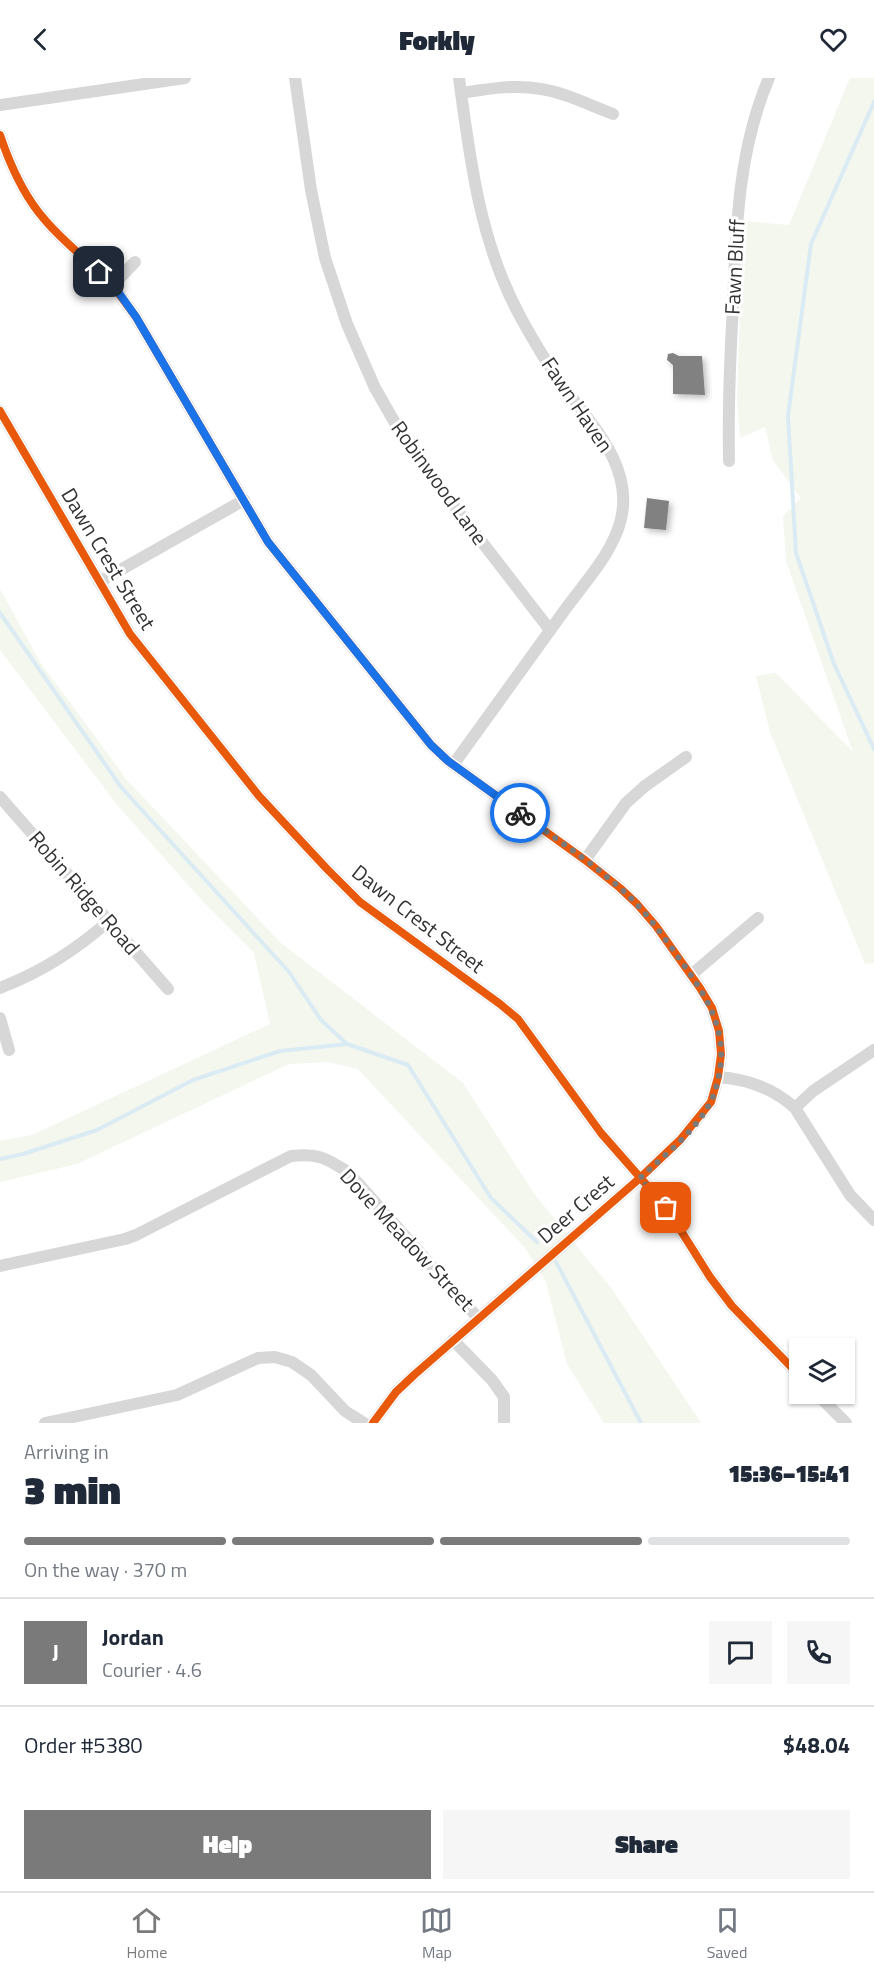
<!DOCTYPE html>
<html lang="en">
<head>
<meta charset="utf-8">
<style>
  :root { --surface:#fff; --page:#f6f6f7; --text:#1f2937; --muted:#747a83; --line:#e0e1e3; --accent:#7a7a7a }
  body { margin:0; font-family:"Titillium Web",sans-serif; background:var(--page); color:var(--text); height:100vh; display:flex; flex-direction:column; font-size:22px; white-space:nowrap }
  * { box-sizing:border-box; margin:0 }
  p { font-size:20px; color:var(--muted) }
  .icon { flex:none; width:33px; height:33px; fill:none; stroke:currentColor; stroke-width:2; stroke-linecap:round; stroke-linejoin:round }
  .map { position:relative; height:1345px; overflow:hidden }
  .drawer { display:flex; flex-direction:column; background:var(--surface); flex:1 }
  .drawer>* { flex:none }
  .buttons { position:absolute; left:789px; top:1260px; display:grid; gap:12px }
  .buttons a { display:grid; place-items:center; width:66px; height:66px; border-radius:0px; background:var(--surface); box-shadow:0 2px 4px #0004; font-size:30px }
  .pin { position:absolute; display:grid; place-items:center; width:51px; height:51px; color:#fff; margin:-26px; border-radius:12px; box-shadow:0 3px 9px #0006 }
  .courier { position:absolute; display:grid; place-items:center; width:60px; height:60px; margin:-30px; border:4px solid #1a73e8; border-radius:50%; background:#fff; color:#222; box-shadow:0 2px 8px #0007 }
  .overview em { font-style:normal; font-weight:800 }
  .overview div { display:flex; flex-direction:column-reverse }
  .overview { display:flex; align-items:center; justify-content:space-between; height:102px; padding:0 24px }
  h1 { font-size:39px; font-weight:800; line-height:45px }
  .bar { display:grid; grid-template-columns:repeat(4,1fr); gap:9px 6px; align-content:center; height:72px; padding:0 24px }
  .bar i { height:8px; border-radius:4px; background:var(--line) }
  .bar .current { background:var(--accent) }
  .bar p { grid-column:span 4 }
  .line { display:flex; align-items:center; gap:15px; padding:0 24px; border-top:2px solid var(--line) }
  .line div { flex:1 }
  .round { display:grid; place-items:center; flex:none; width:63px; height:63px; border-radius:0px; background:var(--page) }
  .button { display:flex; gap:12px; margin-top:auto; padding:12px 24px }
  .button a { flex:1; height:69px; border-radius:0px; background:var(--accent); color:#fff; font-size:24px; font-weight:800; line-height:69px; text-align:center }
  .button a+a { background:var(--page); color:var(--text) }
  header { display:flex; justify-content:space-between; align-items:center; height:78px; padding:0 24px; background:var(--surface); font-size:27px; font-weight:800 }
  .tabs { display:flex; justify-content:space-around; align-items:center; height:84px; border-top:2px solid var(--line); background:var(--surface); font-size:16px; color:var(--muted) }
  .tabs a { display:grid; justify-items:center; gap:3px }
  .tabs .current { color:var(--accent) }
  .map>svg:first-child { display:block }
  .green { fill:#f3f7ee }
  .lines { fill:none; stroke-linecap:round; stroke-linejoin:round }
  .stream { stroke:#dbebf4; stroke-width:4 }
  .building { fill:#818181; filter:url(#shadow) }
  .street { stroke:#d7d7d7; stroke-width:12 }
  .cycleway-casing { stroke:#fff; stroke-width:11 }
  .cycleway { stroke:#e8590c; stroke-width:8 }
  .done { stroke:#7a7a7a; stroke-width:6; stroke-dasharray:0 10.8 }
  .route { stroke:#1a73e8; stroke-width:8 }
  .labels { text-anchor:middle; stroke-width:6; stroke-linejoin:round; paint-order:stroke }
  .street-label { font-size:21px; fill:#333; stroke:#fff }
</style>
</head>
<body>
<header><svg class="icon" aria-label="back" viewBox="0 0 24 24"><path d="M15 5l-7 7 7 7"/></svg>Forkly<svg class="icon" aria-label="heart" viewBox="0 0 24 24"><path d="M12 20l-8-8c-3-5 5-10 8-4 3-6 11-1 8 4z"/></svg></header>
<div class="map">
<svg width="874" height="1345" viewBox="0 0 874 1345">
  <defs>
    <filter id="shadow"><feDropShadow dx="3" dy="3" stdDeviation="3" flood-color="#0004"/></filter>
  </defs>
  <rect width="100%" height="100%" fill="#fff"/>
  <g class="green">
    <polygon points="850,0 874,0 874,885 865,886 770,654 756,598 776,595 853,674 786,483 783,438 801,420 773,383 765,349 740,360 737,323 743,143 789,147"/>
    <polygon points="0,511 40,584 127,702 281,865 463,1005 535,1117 612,1211 701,1345 604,1345 567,1286 546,1204 525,1170 358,991 328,984 289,986 77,1086 0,1104 0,1063 32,1057 270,946 254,875 205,826 118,728 0,572"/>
  </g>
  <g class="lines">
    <g class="stream">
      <polyline points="874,24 811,166 788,338 796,475 834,586 874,671"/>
      <polyline points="0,535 121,709 289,894 321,942 347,966"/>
      <polyline points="0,1081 23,1076 97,1052 193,1002 280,973 347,966 408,987 491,1120 537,1164"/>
      <polyline points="556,1184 641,1345"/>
    </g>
  </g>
  <g class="building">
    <polygon points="673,275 679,278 702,278 705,317 673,316 673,287 667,282 668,276"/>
    <polygon points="647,420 669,423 666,452 644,450"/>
  </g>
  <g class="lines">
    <g class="street">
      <polyline points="295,0 311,112 325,180 347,246 375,310 410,371 550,552"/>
      <path d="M461 15C487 11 514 6 541 11 566 15 589 27 613 36"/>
      <polyline points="0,27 185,0"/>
      <path d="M0 57C10 87 23 117 45 142 61 161 80 176 98 193 113 206 124 223 136 239L268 464 431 667 448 683 585 782 620 810 637 826 656 848 700 910 712 930 719 953 721 976 718 999 711 1024 680 1062 640 1100 414 1297 396 1314 373 1345"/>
      <polyline points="112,208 135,184"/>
      <polyline points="0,333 130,556 259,718 327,791 360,824 500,926 518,941 601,1055 666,1129 710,1199 732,1228 800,1298"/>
      <path d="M729 383C728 331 730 279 733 228 736 151 738 72 769 0"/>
      <polyline points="99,504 244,422"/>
      <path d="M453 687C490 636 527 584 564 533 584 505 613 475 621 441 634 387 589 344 561 305 546 284 533 262 521 240 480 166 470 82 459 0"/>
      <polyline points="0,719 168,911"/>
      <polyline points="585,782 626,725 645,708 686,679"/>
      <polyline points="691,897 758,840"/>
      <path d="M0 910C43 893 74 873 109 843"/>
      <polyline points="0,940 9,972"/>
      <path d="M718 999C747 1001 774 1011 795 1030L850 1117 874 1142"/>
      <polyline points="795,1030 813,1013 874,972"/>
      <path d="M0 1188 125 1161 136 1157 291 1078C318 1075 326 1080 348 1094L478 1240"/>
      <polyline points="453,1262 492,1302 504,1319 504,1343"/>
      <polyline points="817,1316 846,1345"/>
      <polyline points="45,1345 177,1317 258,1280 275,1279 292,1284 311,1297 345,1333 364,1345"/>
    </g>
    <g class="cycleway-casing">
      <g id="cycleway">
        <path d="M0 57C10 87 23 117 45 142 61 161 80 176 98 193 113 206 124 223 136 239L268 464 431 667 448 683 585 782 620 810 637 826 656 848 700 910 712 930 719 953 721 976 718 999 711 1024 680 1062 640 1100 414 1297 396 1314 373 1345"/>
        <polyline points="0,333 130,556 259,718 327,791 360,824 500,926 518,941 601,1055 666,1129 710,1199 732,1228 800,1298"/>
      </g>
    </g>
    <use href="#cycleway" class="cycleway"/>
  </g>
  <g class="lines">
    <path class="done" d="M520 735C554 759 588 782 619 809 641 828 659 852 676 876 701 911 727 945 720 992 718 1002 716 1013 711 1023 696 1053 665 1077 640 1100L666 1130"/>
    <polyline class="route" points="99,194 119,215 136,239 268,464 431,667 448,683 520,735"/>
  </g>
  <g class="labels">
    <g class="street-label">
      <text transform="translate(735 189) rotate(-87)" y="7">Fawn Bluff</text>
      <text transform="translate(577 327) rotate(56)" y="7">Fawn Haven</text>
      <text transform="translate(439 405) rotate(54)" y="7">Robinwood Lane</text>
      <text transform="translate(108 481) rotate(59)" y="7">Dawn Crest Street</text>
      <text transform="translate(84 815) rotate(49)" y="7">Robin Ridge Road</text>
      <text transform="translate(418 841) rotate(38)" y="7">Dawn Crest Street</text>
      <text transform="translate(576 1131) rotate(-41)" y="7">Deer Crest</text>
      <text transform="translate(407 1162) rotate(47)" y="7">Dove Meadow Street</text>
    </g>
  </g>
</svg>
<div class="buttons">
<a><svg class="icon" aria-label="layers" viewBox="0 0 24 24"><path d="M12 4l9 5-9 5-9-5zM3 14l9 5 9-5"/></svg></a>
</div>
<div class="pin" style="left:666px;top:1130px;background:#ea580c"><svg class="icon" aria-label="bag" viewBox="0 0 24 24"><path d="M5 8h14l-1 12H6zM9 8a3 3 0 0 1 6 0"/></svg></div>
<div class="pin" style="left:99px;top:194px;background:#1f2937"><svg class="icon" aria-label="home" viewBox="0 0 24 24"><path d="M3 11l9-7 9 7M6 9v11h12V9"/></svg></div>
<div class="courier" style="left:520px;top:735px"><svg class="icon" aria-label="bike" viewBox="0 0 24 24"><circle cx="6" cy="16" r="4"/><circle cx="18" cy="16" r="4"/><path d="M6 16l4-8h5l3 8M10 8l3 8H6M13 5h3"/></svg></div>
</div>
<section class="drawer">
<div class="overview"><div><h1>3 min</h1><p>Arriving in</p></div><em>15:36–15:41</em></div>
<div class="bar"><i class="current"></i><i class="current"></i><i class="current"></i><i></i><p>On the way · 370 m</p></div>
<div class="line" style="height:108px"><b class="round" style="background:var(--accent);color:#fff">J</b><div><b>Jordan</b><p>Courier · 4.6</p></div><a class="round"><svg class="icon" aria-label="chat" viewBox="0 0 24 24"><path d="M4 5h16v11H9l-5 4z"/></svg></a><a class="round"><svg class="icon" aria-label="phone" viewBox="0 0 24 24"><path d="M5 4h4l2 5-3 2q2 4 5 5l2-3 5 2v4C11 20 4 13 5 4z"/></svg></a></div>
<div class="line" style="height:78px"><div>Order #5380</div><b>$48.04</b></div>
<div class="button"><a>Help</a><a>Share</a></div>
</section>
<nav class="tabs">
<a class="current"><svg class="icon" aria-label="home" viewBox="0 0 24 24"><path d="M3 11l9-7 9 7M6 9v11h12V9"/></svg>Home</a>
<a><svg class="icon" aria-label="map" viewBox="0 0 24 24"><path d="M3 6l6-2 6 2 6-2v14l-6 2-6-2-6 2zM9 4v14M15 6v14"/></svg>Map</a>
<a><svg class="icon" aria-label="saved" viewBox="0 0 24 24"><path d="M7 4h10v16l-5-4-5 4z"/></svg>Saved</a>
</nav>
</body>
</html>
